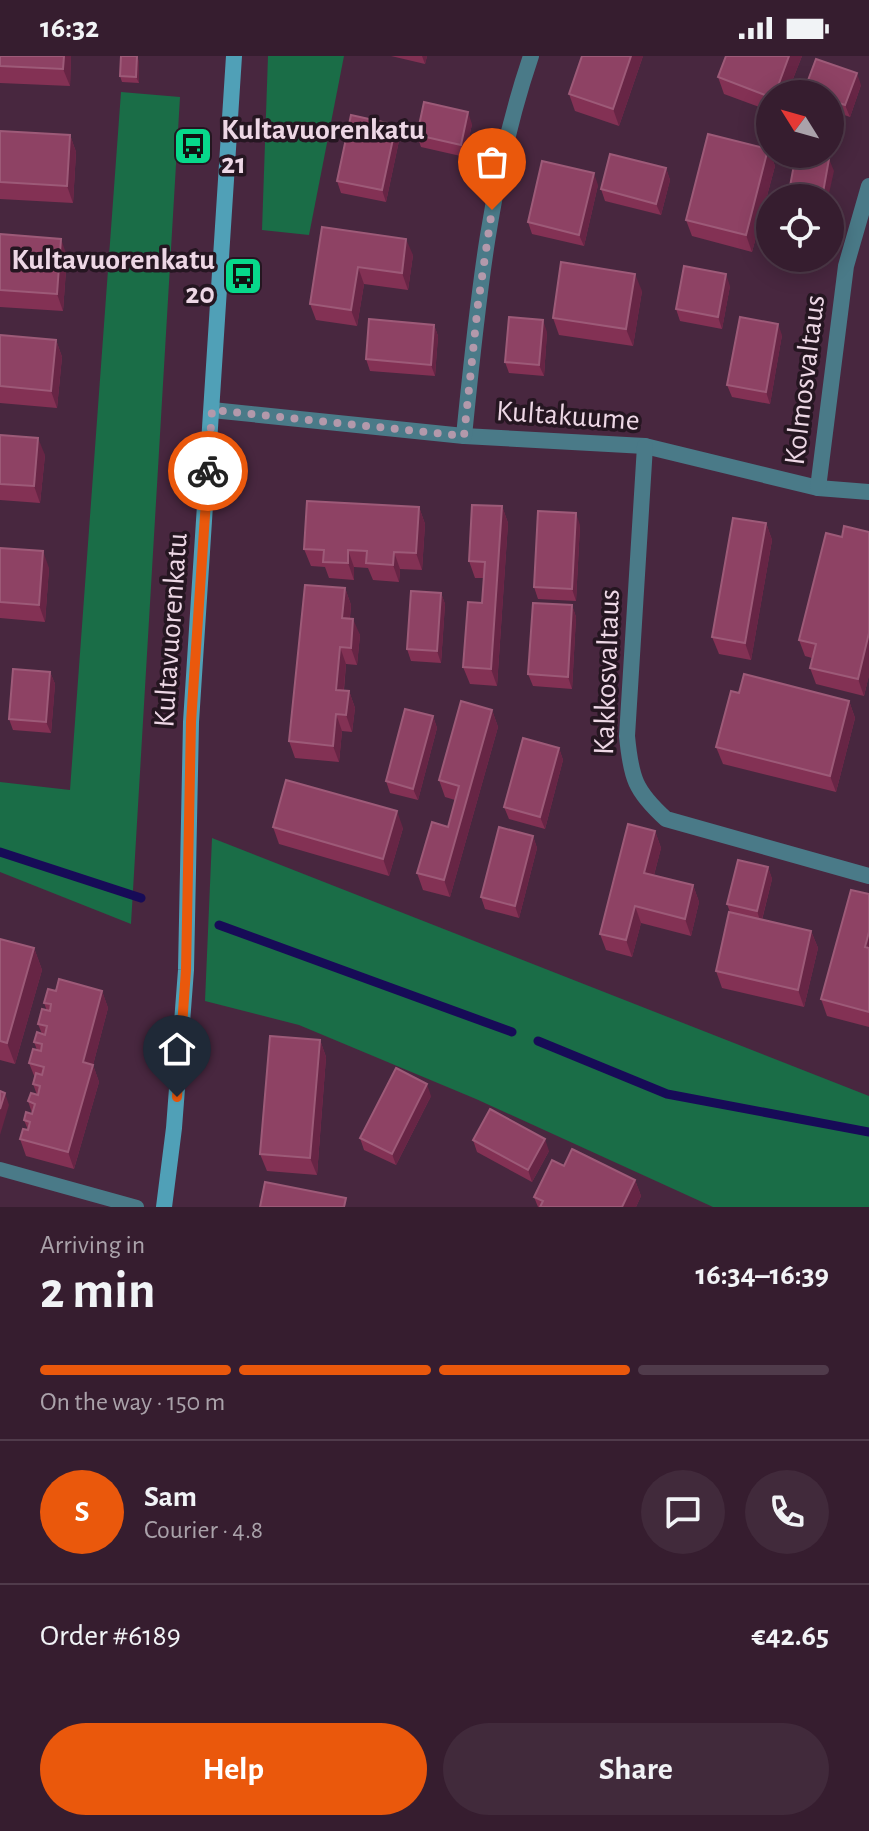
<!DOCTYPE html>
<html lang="en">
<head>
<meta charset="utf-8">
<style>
  :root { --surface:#361d2f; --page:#412a3b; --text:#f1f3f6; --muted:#aaa2aa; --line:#503b4b; --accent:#ea580c }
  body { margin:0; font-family:"Alegreya Sans",sans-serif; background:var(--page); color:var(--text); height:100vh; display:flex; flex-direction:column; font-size:30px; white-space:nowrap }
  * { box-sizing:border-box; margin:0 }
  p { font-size:26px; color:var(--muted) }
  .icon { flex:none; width:44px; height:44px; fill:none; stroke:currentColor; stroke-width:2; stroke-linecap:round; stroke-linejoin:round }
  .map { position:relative; height:1151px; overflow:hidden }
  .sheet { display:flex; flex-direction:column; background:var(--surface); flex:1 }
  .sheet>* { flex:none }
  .needle { width:52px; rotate:307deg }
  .buttons { position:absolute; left:756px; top:24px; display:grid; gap:16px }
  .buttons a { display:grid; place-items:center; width:88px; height:88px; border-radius:50%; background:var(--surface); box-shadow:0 4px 20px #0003,0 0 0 2px var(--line); font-size:40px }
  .pin { position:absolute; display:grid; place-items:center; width:68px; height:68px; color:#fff; margin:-82px -34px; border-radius:50% 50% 50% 0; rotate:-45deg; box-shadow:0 0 8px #0007 }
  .pin .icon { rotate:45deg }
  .courier { position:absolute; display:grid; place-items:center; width:80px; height:80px; margin:-40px; border:6px solid #ea580c; border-radius:50%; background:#fff; color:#222; box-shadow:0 2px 10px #0007 }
  .summary em { font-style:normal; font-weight:700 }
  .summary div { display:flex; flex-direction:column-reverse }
  .summary { display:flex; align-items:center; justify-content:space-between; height:136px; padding:0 40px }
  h1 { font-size:52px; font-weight:700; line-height:60px }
  .bar { display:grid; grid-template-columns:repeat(4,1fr); gap:12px 8px; align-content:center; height:96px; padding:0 40px }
  .bar i { height:10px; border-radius:6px; background:var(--line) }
  .bar .selected { background:var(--accent) }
  .bar p { grid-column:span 4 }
  .line { display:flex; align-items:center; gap:20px; padding:0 40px; border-top:2px solid var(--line) }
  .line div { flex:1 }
  .round { display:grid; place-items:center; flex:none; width:84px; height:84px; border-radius:42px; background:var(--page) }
  .button { display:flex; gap:16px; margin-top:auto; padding:16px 40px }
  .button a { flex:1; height:92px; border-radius:48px; background:var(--accent); color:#fff; font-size:32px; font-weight:700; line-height:92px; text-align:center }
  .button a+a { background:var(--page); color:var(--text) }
  .status { display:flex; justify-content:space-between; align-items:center; height:56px; padding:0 40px; background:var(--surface); direction:ltr }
  .status svg { height:22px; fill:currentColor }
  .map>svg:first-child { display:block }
  .forest { fill:#1a6d47 }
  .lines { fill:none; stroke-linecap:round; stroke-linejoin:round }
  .stream { stroke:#170b57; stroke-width:9 }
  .lane { stroke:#4a7a88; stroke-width:14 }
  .street { stroke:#4a7a88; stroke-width:16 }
  .secondary { stroke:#50a0b7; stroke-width:16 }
  .wall { fill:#833154 }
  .shaded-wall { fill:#672545 }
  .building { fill:#8e4264; stroke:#9d5a78; stroke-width:2 }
  .done { stroke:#b399ab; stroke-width:8; stroke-dasharray:0 14.4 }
  .route { stroke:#ea580c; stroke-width:10 }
  .labels { text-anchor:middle; stroke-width:7; stroke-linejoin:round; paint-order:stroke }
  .poi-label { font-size:30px; font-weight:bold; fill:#edd7e5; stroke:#251621; text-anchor:start }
  .street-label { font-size:30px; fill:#edd7e5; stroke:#251621 }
</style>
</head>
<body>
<div class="status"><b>16:32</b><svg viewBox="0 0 49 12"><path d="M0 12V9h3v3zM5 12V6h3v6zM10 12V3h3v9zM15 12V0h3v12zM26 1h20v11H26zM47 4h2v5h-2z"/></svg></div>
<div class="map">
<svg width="869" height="1151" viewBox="0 0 869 1151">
  <rect width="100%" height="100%" fill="#48273f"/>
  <g class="forest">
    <polygon points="268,0 344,0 309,179 262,174"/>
    <polygon points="121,36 180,41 131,868 0,816 0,726 70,734"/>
    <polygon points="212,782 869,1040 869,1151 713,1151 476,1043 299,969 205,945"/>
  </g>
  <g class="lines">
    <g class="stream">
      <polyline points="0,796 141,842"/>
      <polyline points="219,869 512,976"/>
      <polyline points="538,985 667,1038 869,1076"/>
    </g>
    <polyline class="lane" points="0,1113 137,1151"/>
    <g class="street">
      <polyline points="212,354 464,380 645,390 818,432 869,436"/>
      <path d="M464 380C477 252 489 123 531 0"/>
      <path d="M645 390 627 680C631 722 635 735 666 763L869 820"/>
      <polyline points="818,432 846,210 869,130"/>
    </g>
    <polyline class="secondary" points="164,1151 174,1072 186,914 191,666 234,0"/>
  </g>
  <g class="wall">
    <polygon points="0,0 71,0 70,30 0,27"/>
    <polygon points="391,0 427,0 425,8"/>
    <polygon points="643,0 619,70 575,55 569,38"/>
    <polygon points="726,0 802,0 787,38 770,38 770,55 724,38 718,21"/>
    <polygon points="139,5 139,27 122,26 120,20"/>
    <polygon points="861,29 850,61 830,54 830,38 806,38 804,35"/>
    <polygon points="472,68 465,101 421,91 417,79"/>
    <polygon points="396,69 400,80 386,146 341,137 337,125"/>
    <polygon points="0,75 70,79 76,96 73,147 0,143"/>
    <polygon points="768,93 775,110 752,196 692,180 686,164"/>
    <polygon points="666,112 670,124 661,159 605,145 601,133"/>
    <polygon points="598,129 584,190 532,178 528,166"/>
    <polygon points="322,171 413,199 408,234 364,228 357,270 316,264 310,248"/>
    <polygon points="0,178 67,200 63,255 0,251"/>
    <polygon points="730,230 722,273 680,265 676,253"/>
    <polygon points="642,235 633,290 559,279 553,262"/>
    <polygon points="434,269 438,280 435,320 370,315 366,303"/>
    <polygon points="547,276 544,320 509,317 505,306"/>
    <polygon points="0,279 56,284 62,301 57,352 0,347"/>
    <polygon points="782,279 770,348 732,341 727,329"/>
    <polygon points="0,379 45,399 40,447 0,444"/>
    <polygon points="502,450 508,467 497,630 470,628 463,611 482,547 484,522 475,522 469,505"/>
    <polygon points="419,451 425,468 422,514 400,513 399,526 373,524 368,512 354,511 354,524 329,522 325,511 311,510 304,493"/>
    <polygon points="766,467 772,484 751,604 719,598 712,581"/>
    <polygon points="580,469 576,545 538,543 534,531"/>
    <polygon points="869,476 869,619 864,640 816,628 810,612 812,602 805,600 799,584 842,481"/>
    <polygon points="0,492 49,512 45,566 0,562"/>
    <polygon points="345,532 351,549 350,562 360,579 357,609 346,608 344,634 349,635 355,652 352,676 342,675 339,706 295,702 289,685"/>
    <polygon points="441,537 445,548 441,607 411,605 407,593"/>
    <polygon points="572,549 576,561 572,633 533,630 528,618"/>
    <polygon points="50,616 55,628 51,677 13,674 9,663"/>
    <polygon points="739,637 849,645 855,662 836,736 723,708 716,691"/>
    <polygon points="492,654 498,671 450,841 423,834 417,817 448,771 455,744 445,741 439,724"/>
    <polygon points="433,660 437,672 418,744 390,737 386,725"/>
    <polygon points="559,692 563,704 545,773 509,763 504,751"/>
    <polygon points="273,771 403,772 389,820 279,788"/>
    <polygon points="655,775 661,792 654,819 693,829 699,846 691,880 641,867 632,901 606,894 600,878"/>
    <polygon points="533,780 537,792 519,862 485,853 481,841"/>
    <polygon points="768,811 772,823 762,864 811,875 818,892 804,951 722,932 716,915 730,856 727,848"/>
    <polygon points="869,838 869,971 827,960 821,943"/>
    <polygon points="0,883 34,892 42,914 15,1008 0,1004"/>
    <polygon points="56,935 102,935 108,952 93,1009 99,1026 74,1113 26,1100 20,1083 28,1074 24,1064 32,1057 28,1045 37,1039 33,1028 35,1022 29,1007 37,994 34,986 42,978 38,968 47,955 44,947"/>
    <polygon points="320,984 326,1001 317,1119 267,1115 260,1098"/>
    <polygon points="431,1040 396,1109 364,1094 360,1082"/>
    <polygon points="473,1084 549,1095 532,1126 477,1096"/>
    <polygon points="564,1110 635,1124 641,1140 636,1151 538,1151 534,1141"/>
  </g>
  <g class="shaded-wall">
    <polygon points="64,0 71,0 70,30 63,13"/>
    <polygon points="137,0 139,5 139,27 136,21"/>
    <polygon points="422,0 427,0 425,8"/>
    <polygon points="631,0 643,0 619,70 613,53"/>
    <polygon points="789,0 802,0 787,38 775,38"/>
    <polygon points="857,17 861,29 850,61 845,49"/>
    <polygon points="468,56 472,68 465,101 461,89"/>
    <polygon points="396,69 400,80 386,146 382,134"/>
    <polygon points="70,79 76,96 73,147 67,130"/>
    <polygon points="768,93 775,110 752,196 746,179"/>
    <polygon points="829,103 834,115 828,142 822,142"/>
    <polygon points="666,112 670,124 661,159 656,148"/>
    <polygon points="594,117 598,129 584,190 579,179"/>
    <polygon points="61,183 67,200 63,255 57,238"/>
    <polygon points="406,183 413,199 408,234 402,217"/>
    <polygon points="358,211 364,228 357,270 351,254"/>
    <polygon points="635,218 642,235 633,290 626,273"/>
    <polygon points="726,218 730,230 722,273 718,261"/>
    <polygon points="543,264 547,276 544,320 539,309"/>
    <polygon points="778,268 782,279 770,348 766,336"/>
    <polygon points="434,269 438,280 435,320 431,309"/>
    <polygon points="56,284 62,301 57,352 51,335"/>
    <polygon points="38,382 45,399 40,447 34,430"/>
    <polygon points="502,450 508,467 497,630 491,613"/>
    <polygon points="419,451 425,468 422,514 416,497"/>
    <polygon points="576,457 580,469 576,545 572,533"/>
    <polygon points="766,467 772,484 751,604 745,587"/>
    <polygon points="348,494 354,511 354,524 348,507"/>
    <polygon points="43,495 49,512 45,566 39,549"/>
    <polygon points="394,496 400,513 399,526 393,509"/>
    <polygon points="345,532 351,549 348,578 342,562"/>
    <polygon points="441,537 445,548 441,607 437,595"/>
    <polygon points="572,549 576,561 572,633 568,621"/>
    <polygon points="353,563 360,579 357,609 351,592"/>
    <polygon points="869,577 869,619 864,640 858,623"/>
    <polygon points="340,591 346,608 342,650 336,634"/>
    <polygon points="50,616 55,628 51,677 46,666"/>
    <polygon points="349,635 355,652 352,676 346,659"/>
    <polygon points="849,645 855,662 836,736 830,720"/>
    <polygon points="492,654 498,671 450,841 444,824"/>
    <polygon points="336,658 342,675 339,706 333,690"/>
    <polygon points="433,660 437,672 418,744 413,733"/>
    <polygon points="559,692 563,704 545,773 540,761"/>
    <polygon points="397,755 403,772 389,820 383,803"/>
    <polygon points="655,775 661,792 650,834 644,817"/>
    <polygon points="533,780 537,792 519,862 515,850"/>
    <polygon points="768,811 772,823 761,867 757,855"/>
    <polygon points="693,829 699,846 691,880 685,863"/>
    <polygon points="635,850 641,867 632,901 626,884"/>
    <polygon points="811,875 818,892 804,951 798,934"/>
    <polygon points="869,876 869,902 865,891"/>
    <polygon points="34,892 42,914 15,1008 7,987"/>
    <polygon points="102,935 108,952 93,1009 99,1026 74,1113 68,1096 83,1006"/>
    <polygon points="320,984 326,1001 317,1119 310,1102"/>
    <polygon points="427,1028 431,1040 396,1109 392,1098"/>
    <polygon points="5,1037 9,1049 0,1079 0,1053"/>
    <polygon points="545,1083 549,1095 532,1126 528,1114"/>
    <polygon points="635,1124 641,1140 636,1151 622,1151"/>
  </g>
  <g class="building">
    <polygon points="0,0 64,0 63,13 0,10"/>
    <polygon points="121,0 137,0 136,21 120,20"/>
    <polygon points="582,0 631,0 613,53 569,38"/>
    <polygon points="726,0 789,0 775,38 770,38 770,41 718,21"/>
    <polygon points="816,3 857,17 845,49 830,44 830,38 814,38 804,35"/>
    <polygon points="424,46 468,56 461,89 417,79"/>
    <polygon points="351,59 396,69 382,134 337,125"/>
    <polygon points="0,75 70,79 67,130 0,126"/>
    <polygon points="708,78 768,93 746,179 686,164"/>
    <polygon points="610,98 666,112 656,148 601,133"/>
    <polygon points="796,98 804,98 829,103 822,142 788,141"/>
    <polygon points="542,105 594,117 579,179 528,166"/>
    <polygon points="322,171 406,183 402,217 358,211 351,254 310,248"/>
    <polygon points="0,178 61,183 57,238 0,234"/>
    <polygon points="561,206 635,218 626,273 553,262"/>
    <polygon points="684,210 726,218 718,261 676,253"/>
    <polygon points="509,261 543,264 539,309 505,306"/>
    <polygon points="740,261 778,268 766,336 727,329"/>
    <polygon points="369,263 434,269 431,309 366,303"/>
    <polygon points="0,279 56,284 51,335 0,330"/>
    <polygon points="0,379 38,382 34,430 0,428"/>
    <polygon points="307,445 419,451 416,497 394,496 393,509 366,507 367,495 348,494 348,507 323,506 324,494 304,493"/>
    <polygon points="472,449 502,450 491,613 463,611 468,546 482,547 485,506 469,505"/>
    <polygon points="538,455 576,457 572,533 534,531"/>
    <polygon points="733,462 766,467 745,587 712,581"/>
    <polygon points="844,470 869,476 869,577 858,623 810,612 816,588 799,584 826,477 842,481"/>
    <polygon points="0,492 43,495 39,549 0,546"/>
    <polygon points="305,529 345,532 342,562 353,563 351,592 340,591 336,634 349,635 346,659 336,658 333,690 289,685"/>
    <polygon points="411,535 441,537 437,595 407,593"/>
    <polygon points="533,547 572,549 568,621 528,618"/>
    <polygon points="13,613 50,616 46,666 9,663"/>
    <polygon points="744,618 849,645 830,720 716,691 731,635 739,637"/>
    <polygon points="461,645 492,654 444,824 417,817 432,766 448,771 459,730 439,724"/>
    <polygon points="405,653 433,660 413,733 386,725"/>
    <polygon points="523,682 559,692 540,761 504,751"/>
    <polygon points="286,724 397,755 383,803 273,771"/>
    <polygon points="628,768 655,775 644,817 693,829 685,863 635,850 626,884 600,878"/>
    <polygon points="499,771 533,780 515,850 481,841"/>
    <polygon points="738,804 768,811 757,855 727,848"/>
    <polygon points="851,834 869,838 869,876 865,891 869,892 869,956 821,943"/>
    <polygon points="729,856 811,875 798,934 716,915"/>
    <polygon points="0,883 34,892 7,987 0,985"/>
    <polygon points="59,923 102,935 83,1006 93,1009 68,1096 20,1083 23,1073 28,1074 30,1066 24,1064 26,1056 32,1058 35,1048 28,1045 31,1037 38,1039 40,1030 33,1028 36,1017 42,1019 44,1011 29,1007 33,993 41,995 42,988 34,986 37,976 45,979 47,970 38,968 42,953 50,955 51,948 44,947 48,933 56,935"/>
    <polygon points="270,980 320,984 310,1102 260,1098"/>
    <polygon points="396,1012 427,1028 392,1098 360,1082"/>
    <polygon points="0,1035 5,1037 0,1053"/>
    <polygon points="490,1053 545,1083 528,1114 473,1084"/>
    <polygon points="572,1093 635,1124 622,1151 540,1151 543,1145 534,1141 552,1104 564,1110"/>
    <polygon points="265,1126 346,1142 344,1151 260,1151"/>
  </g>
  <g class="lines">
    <polyline class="done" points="208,415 212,354 464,380 478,248 492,154"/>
    <polyline class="route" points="177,1041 186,914 191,666 208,415"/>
  </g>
  <defs>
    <g id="bus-square" transform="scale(2)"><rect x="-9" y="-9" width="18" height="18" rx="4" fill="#07d98b" stroke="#251621"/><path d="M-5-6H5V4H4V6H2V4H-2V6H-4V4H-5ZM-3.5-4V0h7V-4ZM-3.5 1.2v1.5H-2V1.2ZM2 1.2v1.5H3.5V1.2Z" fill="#111"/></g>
  </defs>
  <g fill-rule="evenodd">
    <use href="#bus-square" x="193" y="90"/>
    <use href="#bus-square" x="243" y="220"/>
  </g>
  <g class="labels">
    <g class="poi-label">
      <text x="221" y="83">Kultavuorenkatu<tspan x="221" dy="34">21</tspan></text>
      <text x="215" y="213" text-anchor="end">Kultavuorenkatu<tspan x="215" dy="34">20</tspan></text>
    </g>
    <g class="street-label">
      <text transform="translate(804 324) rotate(-83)" y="10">Kolmosvaltaus</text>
      <text transform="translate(568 359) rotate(4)" y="10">Kultakuume</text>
      <text transform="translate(170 574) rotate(-86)" y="10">Kultavuorenkatu</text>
      <text transform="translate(606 616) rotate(-88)" y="10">Kakkosvaltaus</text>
    </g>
  </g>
</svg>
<div class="buttons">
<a><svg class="needle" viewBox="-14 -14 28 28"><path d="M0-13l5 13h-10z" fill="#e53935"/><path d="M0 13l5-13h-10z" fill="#aaa2aa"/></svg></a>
<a><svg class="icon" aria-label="locate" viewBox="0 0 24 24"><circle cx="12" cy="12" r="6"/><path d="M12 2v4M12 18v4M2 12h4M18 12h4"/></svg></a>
</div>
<div class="pin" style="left:492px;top:154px;background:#ea580c"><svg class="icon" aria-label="bag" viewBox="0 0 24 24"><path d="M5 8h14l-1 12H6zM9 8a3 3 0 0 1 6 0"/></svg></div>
<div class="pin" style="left:177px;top:1041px;background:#1f2937"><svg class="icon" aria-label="home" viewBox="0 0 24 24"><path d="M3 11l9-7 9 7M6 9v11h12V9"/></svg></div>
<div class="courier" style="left:208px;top:415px"><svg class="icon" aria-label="bike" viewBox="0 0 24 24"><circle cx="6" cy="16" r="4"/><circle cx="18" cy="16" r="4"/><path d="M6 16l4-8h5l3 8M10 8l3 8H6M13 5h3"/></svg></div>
</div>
<section class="sheet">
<div class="summary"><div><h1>2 min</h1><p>Arriving in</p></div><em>16:34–16:39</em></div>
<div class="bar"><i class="selected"></i><i class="selected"></i><i class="selected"></i><i></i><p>On the way · 150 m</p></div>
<div class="line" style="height:144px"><b class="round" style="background:var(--accent);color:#fff">S</b><div><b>Sam</b><p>Courier · 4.8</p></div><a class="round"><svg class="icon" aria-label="chat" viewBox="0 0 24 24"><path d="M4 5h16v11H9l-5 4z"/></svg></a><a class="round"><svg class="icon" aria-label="phone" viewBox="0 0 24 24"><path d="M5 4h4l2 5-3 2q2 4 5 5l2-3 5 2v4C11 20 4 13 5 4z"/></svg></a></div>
<div class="line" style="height:104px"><div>Order #6189</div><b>€42.65</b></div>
<div class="button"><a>Help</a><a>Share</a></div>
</section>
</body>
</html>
